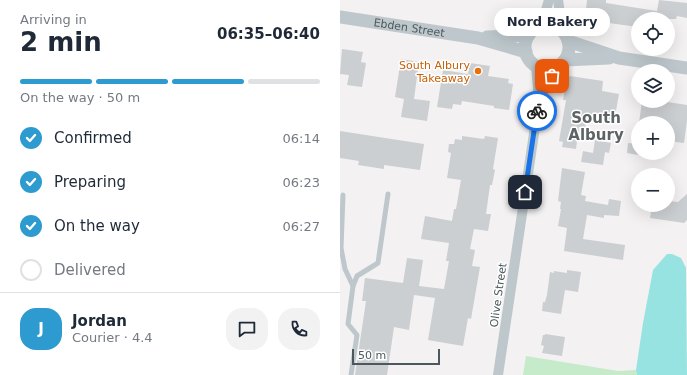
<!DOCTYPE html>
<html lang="en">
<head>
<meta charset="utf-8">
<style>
  :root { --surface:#fff; --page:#f2f2f3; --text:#1f2937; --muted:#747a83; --line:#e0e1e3; --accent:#2e9bd0 }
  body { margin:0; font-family:"DejaVu Sans",sans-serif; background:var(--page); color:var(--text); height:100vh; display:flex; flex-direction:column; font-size:15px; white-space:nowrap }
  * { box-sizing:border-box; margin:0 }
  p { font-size:13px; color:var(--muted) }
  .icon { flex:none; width:22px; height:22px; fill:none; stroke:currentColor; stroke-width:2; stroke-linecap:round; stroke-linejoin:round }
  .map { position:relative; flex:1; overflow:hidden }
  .drawer { display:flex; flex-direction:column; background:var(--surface); width:340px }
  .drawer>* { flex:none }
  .fabs { position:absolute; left:291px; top:12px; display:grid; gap:8px }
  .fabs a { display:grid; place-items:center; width:44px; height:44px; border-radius:50%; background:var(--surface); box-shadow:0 4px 16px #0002; font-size:20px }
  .scale { position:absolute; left:12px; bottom:10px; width:88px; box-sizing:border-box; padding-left:4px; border:2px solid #4b585c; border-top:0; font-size:11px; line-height:14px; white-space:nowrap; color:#4b585c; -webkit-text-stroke:3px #fff; paint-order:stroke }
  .pin { position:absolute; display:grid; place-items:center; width:34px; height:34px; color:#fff; margin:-17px; border-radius:8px; box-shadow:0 2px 6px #0006 }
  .courier { position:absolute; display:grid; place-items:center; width:40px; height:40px; margin:-20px; border:3px solid #1a73e8; border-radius:50%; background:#fff; color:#222; box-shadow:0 1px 5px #0007 }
  .bubble { position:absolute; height:28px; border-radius:14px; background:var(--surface); box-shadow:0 4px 16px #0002; font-size:13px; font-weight:600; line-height:28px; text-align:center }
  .overview em { font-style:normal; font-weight:600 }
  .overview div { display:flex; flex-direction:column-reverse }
  .overview { display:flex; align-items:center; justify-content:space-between; height:68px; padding:0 20px }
  h1 { font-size:26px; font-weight:600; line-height:30px }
  .bar { display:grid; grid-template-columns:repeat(4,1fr); gap:6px 4px; align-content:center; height:48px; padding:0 20px }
  .bar i { height:5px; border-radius:3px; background:var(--line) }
  .bar .on { background:var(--accent) }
  .bar p { grid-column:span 4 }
  .line { display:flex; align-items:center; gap:10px; padding:0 20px; border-top:1px solid var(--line) }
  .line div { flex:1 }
  .round { display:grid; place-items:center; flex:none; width:42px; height:42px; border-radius:16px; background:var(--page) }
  ol { padding:0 20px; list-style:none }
  li { display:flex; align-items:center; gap:12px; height:44px }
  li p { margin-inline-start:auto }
  li .icon { padding:4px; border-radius:50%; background:var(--accent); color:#fff; stroke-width:4 }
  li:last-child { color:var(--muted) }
  li i { width:22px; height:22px; border:2px solid var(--line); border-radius:50% }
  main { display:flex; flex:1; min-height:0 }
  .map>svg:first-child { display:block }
  .green { fill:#c5ebcb }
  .water { fill:#97e3e1 }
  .building { fill:#cbcfd2 }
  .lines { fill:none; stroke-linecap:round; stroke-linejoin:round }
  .service { stroke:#bec8cc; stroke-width:5 }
  .minor { stroke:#bec8cc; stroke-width:10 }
  .tertiary { stroke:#bec8cc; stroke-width:13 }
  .done { stroke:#868e90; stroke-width:4; stroke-dasharray:0 7.2 }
  .route { stroke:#1a73e8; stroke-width:5 }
  .food-dot { fill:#e8710a; stroke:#fff; stroke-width:1.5 }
  .labels { text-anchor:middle; stroke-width:3; stroke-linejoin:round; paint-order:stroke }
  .street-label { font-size:11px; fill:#4b585c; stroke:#fff }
  .food-label { font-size:11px; fill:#c56008; stroke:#fff; text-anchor:end }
  .district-label { font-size:15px; font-weight:bold; fill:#5e6365; stroke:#fff }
</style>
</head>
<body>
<main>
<section class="drawer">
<div class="overview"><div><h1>2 min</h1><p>Arriving in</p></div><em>06:35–06:40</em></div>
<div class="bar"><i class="on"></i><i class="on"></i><i class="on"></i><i></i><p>On the way · 50 m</p></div>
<ol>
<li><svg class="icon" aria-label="check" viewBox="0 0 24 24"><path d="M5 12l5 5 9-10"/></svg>Confirmed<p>06:14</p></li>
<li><svg class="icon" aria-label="check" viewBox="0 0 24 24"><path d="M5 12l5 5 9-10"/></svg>Preparing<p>06:23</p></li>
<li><svg class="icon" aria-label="check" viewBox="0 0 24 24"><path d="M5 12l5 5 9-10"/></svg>On the way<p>06:27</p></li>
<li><i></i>Delivered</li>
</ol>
<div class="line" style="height:72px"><b class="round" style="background:var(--accent);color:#fff">J</b><div><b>Jordan</b><p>Courier · 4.4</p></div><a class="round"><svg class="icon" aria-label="chat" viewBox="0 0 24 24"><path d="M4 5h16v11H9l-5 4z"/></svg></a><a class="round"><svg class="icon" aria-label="phone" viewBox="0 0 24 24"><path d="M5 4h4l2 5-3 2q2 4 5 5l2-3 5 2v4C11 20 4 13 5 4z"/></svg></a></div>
</section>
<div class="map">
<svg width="347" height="375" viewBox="0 0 347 375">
  <rect width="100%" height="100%" fill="#f3f1f1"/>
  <polygon class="green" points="186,356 278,371 296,370 297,375 183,375"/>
  <polygon class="water" points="327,254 332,254 341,258 346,268 347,375 297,375 296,370 303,323 313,270"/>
  <g class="building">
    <polygon points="247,0 266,0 266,3 317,11 319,0 347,3 347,18 337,16 336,19 298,19 298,27 254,21 254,19 245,18"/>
    <polygon points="2,49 23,52 21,62 26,63 22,87 7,85 9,75 0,74"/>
    <polygon points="61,59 79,62 74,99 90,101 87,121 61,117 64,99 55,97"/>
    <polygon points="130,63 150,66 148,76 169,79 168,83 173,84 169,110 154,108 154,106 122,101 121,105 113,104 112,109 97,107 103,70 128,74"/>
    <polygon points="230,76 263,81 262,91 279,94 274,122 247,118 245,127 239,127 236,149 222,147 223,142 219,141 226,100 223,100 227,78"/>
    <polygon points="302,101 321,101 347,105 347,121 344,143 329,141 330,134 328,134 328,123 299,123"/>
    <polygon points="0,131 84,144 80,170 44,165 44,169 18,165 19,161 0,158"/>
    <polygon points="122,136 144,139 145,136 158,138 153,169 155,170 152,185 150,185 146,214 151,214 148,231 134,229 130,249 135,250 132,266 140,267 131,319 128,318 123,346 88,340 95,298 74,295 69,330 54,327 47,375 15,375 26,301 22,301 25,278 63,283 67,258 83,260 79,286 104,289 109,261 106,261 109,243 81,239 85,216 112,221 114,209 116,209 121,180 107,178 111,153 108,152 109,144 114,144 115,139 122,140"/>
    <polygon points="255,140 271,143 269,153 265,152 263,165 241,162 243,151 253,153"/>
    <polygon points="288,143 298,144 298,155 287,153"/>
    <polygon points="222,168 245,172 241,195 246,196 245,201 268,205 269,199 281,201 279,216 264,215 264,218 247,215 243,239 285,245 283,260 224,251 227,228 218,226 221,209 220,209 221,202 218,201"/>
    <polygon points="347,194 347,220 344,223 310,218 312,205 328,205 328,201 338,202"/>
    <polygon points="227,270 241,272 238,292 225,290 221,314 202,311 203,302 205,302 207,295 210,272 214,273 214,271 227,273"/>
    <polygon points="205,334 225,337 222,356 202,353 204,346 201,345 203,335 205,335"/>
  </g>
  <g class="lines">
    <g class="service">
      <polyline points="3,195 1,248 5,269 13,286 8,324 17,335 11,375"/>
      <polyline points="13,286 17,276 38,263 48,194"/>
    </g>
    <g class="minor">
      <polyline points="218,0 223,32"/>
      <polyline points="201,26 209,0"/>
      <polyline points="199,100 217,66"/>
      <polyline points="158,375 199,100 196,66"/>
    </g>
    <g class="tertiary">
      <path id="s1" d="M0 17 138 38 186 52"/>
      <circle cx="207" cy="47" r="22"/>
      <polyline points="147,37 189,35"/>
      <polyline points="228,41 279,58 347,68"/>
      <polyline points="225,60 269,58"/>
    </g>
  </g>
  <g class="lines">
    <polyline class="done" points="197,111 199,100 212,76"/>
    <polyline class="route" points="185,192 197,111"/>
  </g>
  <circle class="food-dot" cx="138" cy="71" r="4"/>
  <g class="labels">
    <g class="street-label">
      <text dy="4" stroke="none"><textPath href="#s1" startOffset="70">Ebden Street</textPath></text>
      <text transform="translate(158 295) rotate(-82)" y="4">Olive Street</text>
    </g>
    <g class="food-label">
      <text x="130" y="69">South Albury<tspan x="130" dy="13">Takeaway</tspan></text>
    </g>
    <g class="district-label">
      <text x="256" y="123">South<tspan x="256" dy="17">Albury</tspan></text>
    </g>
  </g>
</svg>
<div class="fabs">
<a><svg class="icon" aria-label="locate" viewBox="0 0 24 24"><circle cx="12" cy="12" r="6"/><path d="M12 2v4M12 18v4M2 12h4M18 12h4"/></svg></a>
<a><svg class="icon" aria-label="layers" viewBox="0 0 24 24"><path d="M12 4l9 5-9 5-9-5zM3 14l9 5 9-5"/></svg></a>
<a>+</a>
<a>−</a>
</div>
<div class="scale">50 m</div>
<div class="pin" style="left:212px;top:76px;background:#ea580c"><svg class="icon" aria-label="bag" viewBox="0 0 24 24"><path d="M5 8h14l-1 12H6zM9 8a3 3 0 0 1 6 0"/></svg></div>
<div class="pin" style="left:185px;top:192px;background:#1f2937"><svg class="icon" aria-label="home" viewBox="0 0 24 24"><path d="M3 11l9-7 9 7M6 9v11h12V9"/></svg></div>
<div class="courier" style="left:197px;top:111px"><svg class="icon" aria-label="bike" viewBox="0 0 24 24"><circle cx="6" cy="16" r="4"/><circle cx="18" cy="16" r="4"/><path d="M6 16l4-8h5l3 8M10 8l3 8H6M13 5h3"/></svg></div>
<div class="bubble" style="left:154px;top:8px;width:116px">Nord Bakery</div>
</div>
</main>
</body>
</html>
